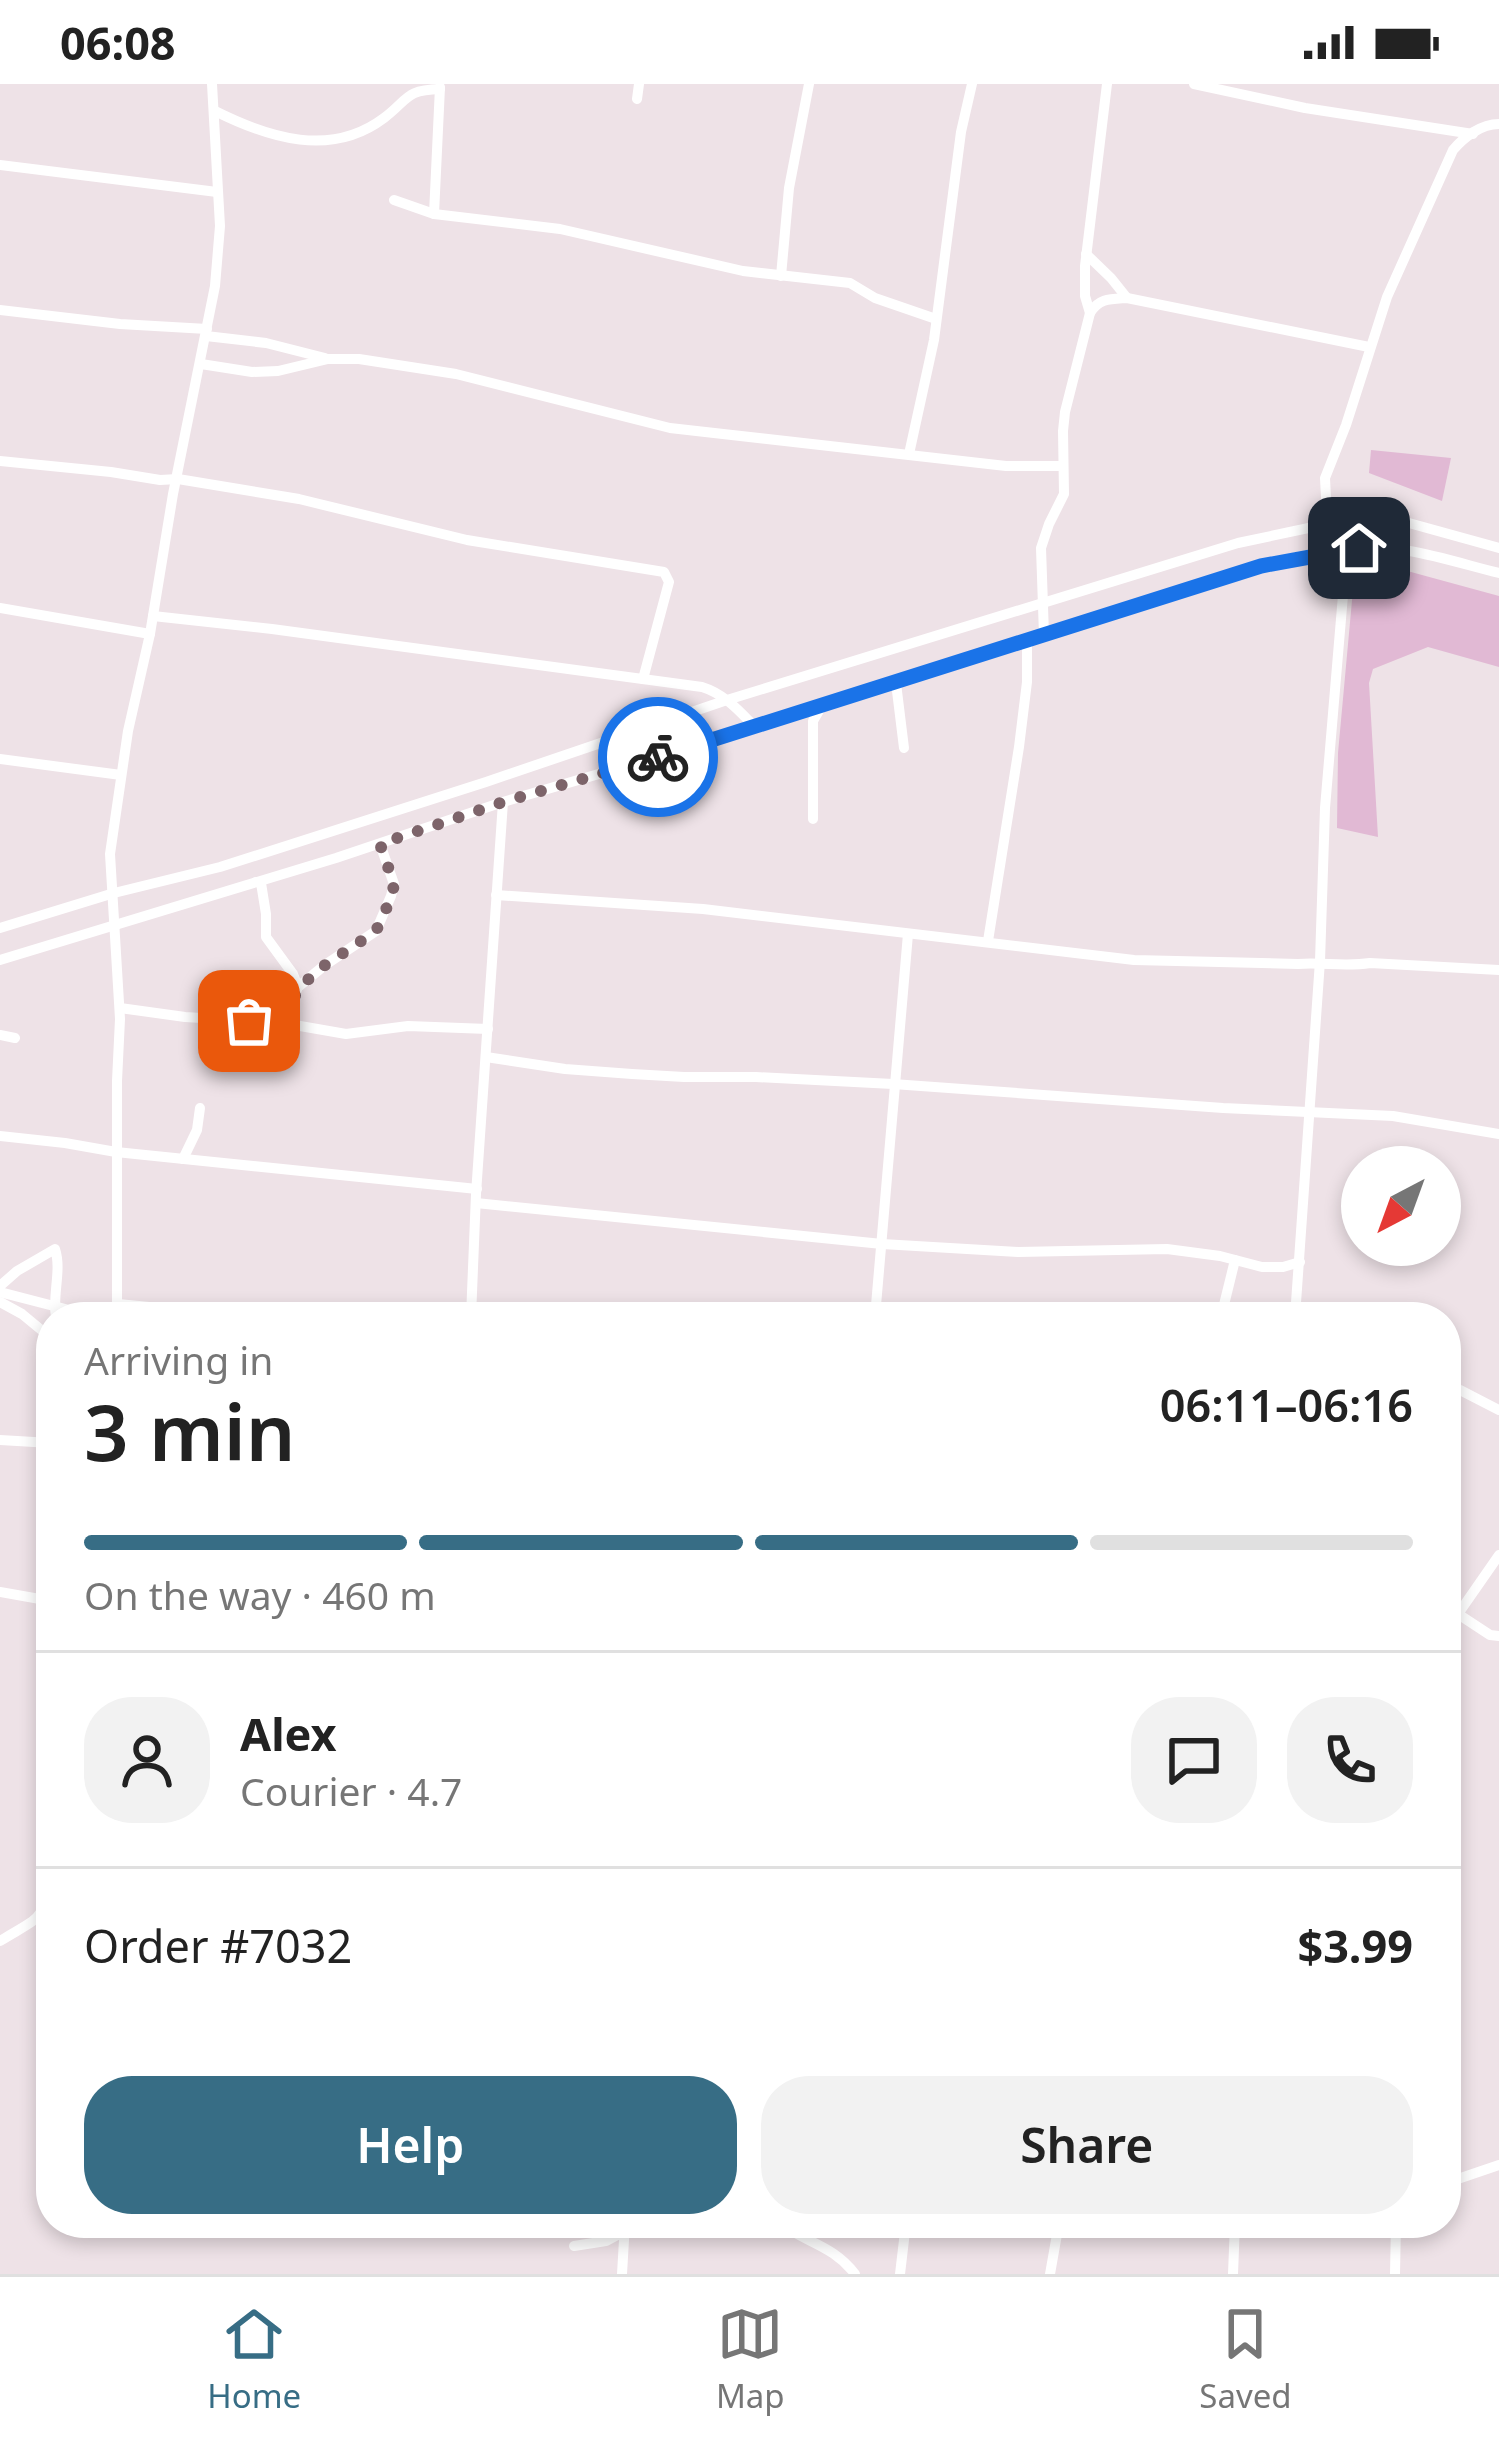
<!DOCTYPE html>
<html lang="en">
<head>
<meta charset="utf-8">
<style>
  :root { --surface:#fff; --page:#f2f2f2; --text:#222; --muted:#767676; --line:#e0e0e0; --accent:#376d85 }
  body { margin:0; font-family:"Noto Sans",sans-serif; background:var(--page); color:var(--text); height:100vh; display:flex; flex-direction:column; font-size:45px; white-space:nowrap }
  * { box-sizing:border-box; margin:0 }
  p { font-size:39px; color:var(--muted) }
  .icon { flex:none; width:66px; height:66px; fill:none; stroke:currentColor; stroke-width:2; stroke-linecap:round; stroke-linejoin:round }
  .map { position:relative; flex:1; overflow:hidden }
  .side { position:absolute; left:36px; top:1218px; width:1425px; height:936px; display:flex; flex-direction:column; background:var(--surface); border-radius:48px; box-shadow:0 6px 18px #0003 }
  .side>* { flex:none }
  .needle { width:78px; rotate:221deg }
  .controls { position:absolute; left:1341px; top:1062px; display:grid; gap:24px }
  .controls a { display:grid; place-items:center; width:120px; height:120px; border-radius:50%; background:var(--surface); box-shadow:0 6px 18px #0003; font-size:60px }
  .pin { position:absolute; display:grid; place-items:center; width:102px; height:102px; color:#fff; margin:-51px; border-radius:24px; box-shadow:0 6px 18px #0006 }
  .courier { position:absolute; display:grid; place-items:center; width:120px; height:120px; margin:-60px; border:9px solid #1a73e8; border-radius:50%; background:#fff; color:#222; box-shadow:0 3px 15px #0007 }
  .summary em { font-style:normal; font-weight:600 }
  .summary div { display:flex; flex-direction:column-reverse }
  .summary { display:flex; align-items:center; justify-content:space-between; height:204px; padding:0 48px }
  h1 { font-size:78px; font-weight:600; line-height:90px }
  .bar { display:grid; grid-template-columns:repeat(4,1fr); gap:18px 12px; align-content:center; height:144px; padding:0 48px }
  .bar i { height:15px; border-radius:9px; background:var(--line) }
  .bar .selected { background:var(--accent) }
  .bar p { grid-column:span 4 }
  .line { display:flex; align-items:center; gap:30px; padding:0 48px; border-top:3px solid var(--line) }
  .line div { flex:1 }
  .round { display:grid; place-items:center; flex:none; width:126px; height:126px; border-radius:48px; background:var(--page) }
  .button { display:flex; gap:24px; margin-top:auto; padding:24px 48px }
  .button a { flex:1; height:138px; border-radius:48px; background:var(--accent); color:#fff; font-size:48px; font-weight:600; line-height:138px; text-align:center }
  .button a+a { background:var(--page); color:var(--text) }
  .status { display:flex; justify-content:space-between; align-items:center; height:84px; padding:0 60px; background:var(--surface); direction:ltr }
  .status svg { height:33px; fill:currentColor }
  .tab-bar { display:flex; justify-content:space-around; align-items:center; height:168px; border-top:3px solid var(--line); background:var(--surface); font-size:33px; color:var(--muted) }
  .tab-bar a { display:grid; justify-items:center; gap:6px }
  .tab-bar .selected { color:var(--accent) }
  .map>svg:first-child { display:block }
  .green { fill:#e1b9d4 }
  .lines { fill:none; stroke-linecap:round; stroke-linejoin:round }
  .minor { stroke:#fff; stroke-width:10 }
  .done { stroke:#7d646a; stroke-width:12; stroke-dasharray:0 21.6 }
  .route { stroke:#1a73e8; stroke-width:15 }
</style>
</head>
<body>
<div class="status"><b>06:08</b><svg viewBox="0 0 49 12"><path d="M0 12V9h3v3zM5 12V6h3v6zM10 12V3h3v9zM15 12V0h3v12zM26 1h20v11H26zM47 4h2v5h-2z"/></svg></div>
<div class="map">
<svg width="1499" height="2190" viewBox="0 0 1499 2190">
  <rect width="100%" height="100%" fill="#eee2e7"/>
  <g class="green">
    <polygon points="1371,366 1451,374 1442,417 1369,389"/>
    <polygon points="1356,473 1499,512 1499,583 1428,563 1373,585 1369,599 1378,753 1337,744 1338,669"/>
  </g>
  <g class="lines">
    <g class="minor">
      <polyline points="1194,0 1305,24 1473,50"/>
      <polyline points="637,15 639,0"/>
      <path d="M215 27C269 54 331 74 384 34 409 15 405 6 440 5"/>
      <polyline points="0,81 217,108"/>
      <polyline points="394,116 434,130 560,145 743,187 850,199 875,214 936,235"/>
      <polyline points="434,130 440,3"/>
      <polyline points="1086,170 1111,194 1127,214"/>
      <polyline points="781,192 789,104 809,0"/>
      <polyline points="0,226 120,240 207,245"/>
      <polyline points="1090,229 1085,212 1085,182 1107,0"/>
      <polyline points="206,252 266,259 325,274"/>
      <polyline points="201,280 252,288 278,287 328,275 359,275 456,290 670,344 1006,382 1063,382"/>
      <polyline points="909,370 934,256 961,48 972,0"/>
      <polyline points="0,377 111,388 160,396 178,395 299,415 467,456 664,488 669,498 643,595"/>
      <polyline points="0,524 150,550"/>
      <path d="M153 532 272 545 702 603C725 610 740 628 756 644"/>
      <path d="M1044 551 1041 464 1049 440 1064 410 1063 347 1065 328 1090 229C1099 214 1111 215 1127 214L1369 263"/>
      <polyline points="896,599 904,664"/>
      <polyline points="0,675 121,691"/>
      <polyline points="813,735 813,637 820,625"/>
      <polyline points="256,798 261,799 266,830 266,853 293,890 298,903 283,939"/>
      <path d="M496 811 703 825 1134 876 1298 880C1322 878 1345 883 1370 879L1499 886"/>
      <polyline points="0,844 114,809 220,783 486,698 727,616 1238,459 1337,438 1398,436 1499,464"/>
      <polyline points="988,857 1019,663 1027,598 1027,555"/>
      <path d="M0 876 336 774 503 718 756 644 1261 481C1290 475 1318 467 1347 464 1398 458 1450 477 1499 489"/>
      <polyline points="298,903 325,881 376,847 391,812 394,800 380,760"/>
      <polyline points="120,924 185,933 283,939 346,950 408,942 488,945"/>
      <polyline points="0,951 15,954"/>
      <polyline points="486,973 565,985 632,990 684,993 756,993 893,1000 1223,1024 1393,1032 1499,1050"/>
      <polyline points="0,1052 65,1059 116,1068 477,1105"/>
      <polyline points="183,1075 197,1046 200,1024"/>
      <polyline points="476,1119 882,1160 1018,1168 1167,1165 1220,1172 1262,1183 1283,1183 1300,1178"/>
      <path d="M0 1202 17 1187 55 1165C62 1186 52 1211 56 1233"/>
      <polyline points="0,1208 73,1227 114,1233"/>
      <polyline points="0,1218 22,1230 51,1254"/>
      <polyline points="118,1220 253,1233"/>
      <polyline points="117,1233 117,997 120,935 110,770 128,647 150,550 173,410 215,202 220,142 212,0"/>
      <polyline points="471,1233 476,1110 503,718"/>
      <polyline points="875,1233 908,850"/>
      <polyline points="1221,1233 1235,1176"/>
      <path d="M1295 1233 1320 877 1325 724 1347 464 1326 414 1325 394 1346 341 1387 213 1453 66C1464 53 1481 40 1499 40"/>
      <polyline points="1446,1304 1460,1306 1499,1326"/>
      <polyline points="0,1356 51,1359"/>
      <polyline points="1499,1471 1458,1530 1490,1551 1499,1552"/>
      <polyline points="0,1508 51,1517"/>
      <polyline points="1446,1547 1458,1530"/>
      <path d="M0 1857C44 1830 42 1839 51 1787"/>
      <polyline points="1446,2099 1499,2081"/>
      <path d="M780 2139C806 2159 833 2161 855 2190"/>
      <polyline points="574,2162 606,2157 623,2148"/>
      <polyline points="622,2190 625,2139"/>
      <polyline points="900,2190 906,2139"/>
      <polyline points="1050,2190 1059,2139"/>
      <polyline points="1233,2190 1235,2139"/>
      <polyline points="1395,2190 1396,2139"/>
    </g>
  </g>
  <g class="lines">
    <polyline class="done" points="249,937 284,939 298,904 325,881 376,847 392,812 394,800 380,760 503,718 658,673"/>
    <polyline class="route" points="658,673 1261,482 1359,464"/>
  </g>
</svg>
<div class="controls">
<a><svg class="needle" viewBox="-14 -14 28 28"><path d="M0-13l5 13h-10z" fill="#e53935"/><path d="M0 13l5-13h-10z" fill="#767676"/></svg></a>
</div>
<div class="pin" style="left:249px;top:937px;background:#ea580c"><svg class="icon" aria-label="bag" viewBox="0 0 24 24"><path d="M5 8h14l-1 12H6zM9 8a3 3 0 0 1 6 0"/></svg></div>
<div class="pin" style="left:1359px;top:464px;background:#1f2937"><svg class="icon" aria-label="home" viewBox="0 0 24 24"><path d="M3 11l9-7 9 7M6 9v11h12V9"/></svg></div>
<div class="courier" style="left:658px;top:673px"><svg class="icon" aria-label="bike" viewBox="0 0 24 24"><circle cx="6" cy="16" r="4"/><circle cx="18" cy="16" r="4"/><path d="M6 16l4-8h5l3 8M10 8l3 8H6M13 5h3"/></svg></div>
<section class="side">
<div class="summary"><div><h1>3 min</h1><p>Arriving in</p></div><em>06:11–06:16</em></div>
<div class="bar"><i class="selected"></i><i class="selected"></i><i class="selected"></i><i></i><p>On the way · 460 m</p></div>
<div class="line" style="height:216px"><a class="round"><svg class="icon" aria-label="person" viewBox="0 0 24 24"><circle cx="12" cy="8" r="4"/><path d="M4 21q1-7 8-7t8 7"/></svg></a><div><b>Alex</b><p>Courier · 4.7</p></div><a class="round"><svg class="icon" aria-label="chat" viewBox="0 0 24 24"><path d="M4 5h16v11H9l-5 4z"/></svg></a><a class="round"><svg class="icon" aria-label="phone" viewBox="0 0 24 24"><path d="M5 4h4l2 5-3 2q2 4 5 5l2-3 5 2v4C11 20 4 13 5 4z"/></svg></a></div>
<div class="line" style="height:156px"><div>Order #7032</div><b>$3.99</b></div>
<div class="button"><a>Help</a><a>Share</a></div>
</section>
</div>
<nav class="tab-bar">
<a class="selected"><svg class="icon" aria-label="home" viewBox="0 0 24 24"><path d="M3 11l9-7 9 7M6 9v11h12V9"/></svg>Home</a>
<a><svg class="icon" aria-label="map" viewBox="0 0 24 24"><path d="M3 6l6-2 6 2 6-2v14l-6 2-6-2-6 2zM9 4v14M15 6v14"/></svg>Map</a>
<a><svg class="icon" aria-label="saved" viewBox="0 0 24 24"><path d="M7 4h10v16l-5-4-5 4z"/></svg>Saved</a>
</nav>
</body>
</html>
